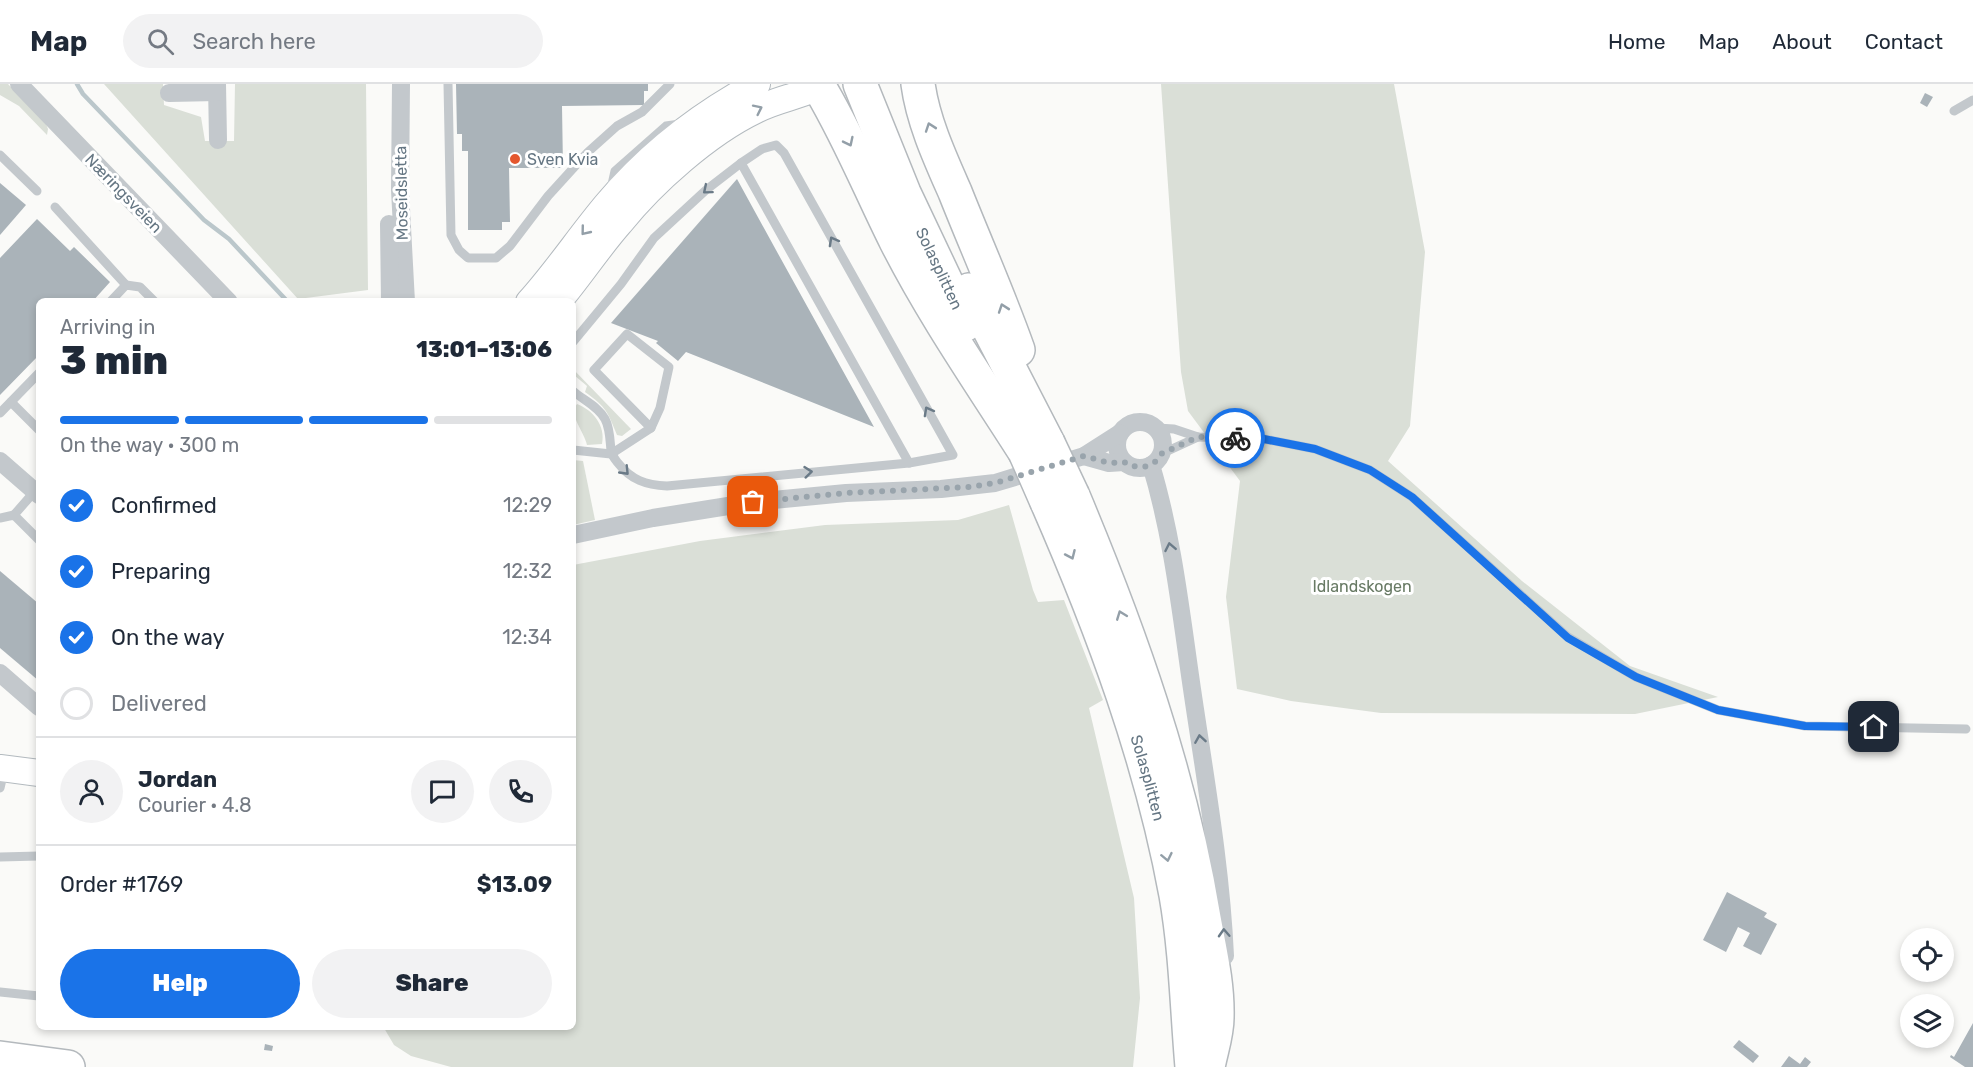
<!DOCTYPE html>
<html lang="en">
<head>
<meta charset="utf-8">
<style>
  :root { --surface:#fff; --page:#f2f2f3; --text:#1f2937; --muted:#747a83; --line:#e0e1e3; --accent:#1a73e8 }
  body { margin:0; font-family:Rubik,sans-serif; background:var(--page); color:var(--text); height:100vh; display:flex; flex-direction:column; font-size:22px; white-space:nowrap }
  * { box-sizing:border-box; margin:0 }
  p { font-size:20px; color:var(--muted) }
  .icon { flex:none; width:33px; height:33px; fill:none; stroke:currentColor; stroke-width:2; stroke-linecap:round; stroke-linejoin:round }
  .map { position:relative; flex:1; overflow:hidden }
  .panel { position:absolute; left:36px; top:214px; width:540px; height:732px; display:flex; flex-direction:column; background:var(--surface); border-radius:9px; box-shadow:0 3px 9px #0003 }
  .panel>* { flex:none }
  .buttons { position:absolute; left:1900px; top:844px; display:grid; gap:12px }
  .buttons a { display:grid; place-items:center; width:54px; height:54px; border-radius:50%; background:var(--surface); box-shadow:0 3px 9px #0003; font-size:30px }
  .pin { position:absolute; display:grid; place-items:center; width:51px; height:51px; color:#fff; margin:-26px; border-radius:12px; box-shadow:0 3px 9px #0006 }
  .courier { position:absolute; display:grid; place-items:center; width:60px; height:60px; margin:-30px; border:4px solid #1a73e8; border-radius:50%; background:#fff; color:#222; box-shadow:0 2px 8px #0007 }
  .head em { font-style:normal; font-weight:800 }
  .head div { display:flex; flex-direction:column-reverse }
  .head { display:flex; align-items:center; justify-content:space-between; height:102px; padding:0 24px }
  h1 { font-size:39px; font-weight:800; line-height:45px }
  .bar { display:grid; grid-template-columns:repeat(4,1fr); gap:9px 6px; align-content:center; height:72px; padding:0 24px }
  .bar i { height:8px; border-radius:4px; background:var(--line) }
  .bar .on { background:var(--accent) }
  .bar p { grid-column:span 4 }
  .line { display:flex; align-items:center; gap:15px; padding:0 24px; border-top:2px solid var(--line) }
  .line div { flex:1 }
  .round { display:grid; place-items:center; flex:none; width:63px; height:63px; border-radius:32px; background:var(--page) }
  ol { padding:0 24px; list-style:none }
  li { display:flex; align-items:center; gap:18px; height:66px }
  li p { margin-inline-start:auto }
  li .icon { padding:6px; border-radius:50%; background:var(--accent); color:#fff; stroke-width:4 }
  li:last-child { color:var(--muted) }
  li i { width:33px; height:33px; border:3px solid var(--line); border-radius:50% }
  .button { display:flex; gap:12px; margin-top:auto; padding:12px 24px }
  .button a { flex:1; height:69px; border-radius:36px; background:var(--accent); color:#fff; font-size:24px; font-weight:800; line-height:69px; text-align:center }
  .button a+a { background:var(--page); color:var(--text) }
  header { display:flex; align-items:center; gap:36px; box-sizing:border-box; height:84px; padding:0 30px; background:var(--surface); border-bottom:2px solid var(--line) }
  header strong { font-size:28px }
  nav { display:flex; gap:33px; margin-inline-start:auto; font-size:21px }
  .search { width:420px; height:54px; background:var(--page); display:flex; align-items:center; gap:15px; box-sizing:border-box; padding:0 21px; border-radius:33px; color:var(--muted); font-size:22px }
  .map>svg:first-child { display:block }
  .green { fill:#dadfd7 }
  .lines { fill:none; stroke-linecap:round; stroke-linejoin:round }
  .stream { stroke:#bbc7cb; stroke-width:4.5 }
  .building { fill:#aab3b9 }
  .secondary-casing { stroke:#b3babf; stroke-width:28 }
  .highway-casing { stroke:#b4b9bd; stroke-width:36 }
  .lane { stroke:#c3c8cc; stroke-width:9 }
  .street { stroke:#c3c8cc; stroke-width:18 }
  .secondary { stroke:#fff; stroke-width:26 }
  .highway { stroke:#fff; stroke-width:33 }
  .highway-bridge-casing { stroke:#b4b9bd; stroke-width:36; stroke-linecap:butt }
  .highway-bridge { stroke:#fff; stroke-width:33 }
  .oneway { stroke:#939fa8 }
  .oneway2 { stroke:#6a7a87 }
  .done { stroke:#99a4ac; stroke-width:6; stroke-dasharray:0 10.8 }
  .route { stroke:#1a73e8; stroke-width:8 }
  .poi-dot { fill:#e4572e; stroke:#fff; stroke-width:2 }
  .labels { text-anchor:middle; stroke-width:6; stroke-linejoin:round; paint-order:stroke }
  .poi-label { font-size:16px; fill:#657683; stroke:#fff; text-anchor:start }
  .street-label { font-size:16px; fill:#657683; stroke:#fff }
  .park-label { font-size:16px; fill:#687a64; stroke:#fff }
</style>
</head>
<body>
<header>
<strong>Map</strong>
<div class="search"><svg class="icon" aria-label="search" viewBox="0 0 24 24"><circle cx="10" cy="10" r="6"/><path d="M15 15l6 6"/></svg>Search here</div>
<nav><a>Home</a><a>Map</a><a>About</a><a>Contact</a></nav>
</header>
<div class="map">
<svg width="1973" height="983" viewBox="0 0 1973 983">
  <rect width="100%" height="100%" fill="#fafaf8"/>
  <g class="green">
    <polygon points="0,0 8,0 46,40 48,45 47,51 19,22 0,11"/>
    <polygon points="104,0 163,0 164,21 201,33 205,57 234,57 235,0 366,0 368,206 298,215"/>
    <polygon points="1161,0 1394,0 1425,168 1410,342 1388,377 1522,497 1630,582 1718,613 1635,630 1381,629 1291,617 1237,605 1226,513 1240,397 1188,327 1181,288"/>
    <path d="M573 285 631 345 622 352 617 351C607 327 607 324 585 308L587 302 574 291Z"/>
    <path d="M577 320C593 326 606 342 602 360L587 361C584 347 568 331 577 320Z"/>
    <polygon points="573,376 583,377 595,436 573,441"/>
    <polygon points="1009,421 1033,506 1038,518 1064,516 1103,616 1089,624 1134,814 1140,914 1133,983 451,983 411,972 394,961 384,944 573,944 573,481 700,457 825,441 958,436"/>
  </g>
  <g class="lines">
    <polyline class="stream" points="77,0 83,10 204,136 229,155 288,218"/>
  </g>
  <g class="building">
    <polygon points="456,0 648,0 648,7 644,7 644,21 562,22 563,84 509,84 510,138 502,138 502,146 468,146 468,67 462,67 462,50 457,50"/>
    <polygon points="1925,9 1933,13 1927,23 1920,19"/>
    <polygon points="737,95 776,166 874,343 686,268 678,277 656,259 658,257 611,239"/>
    <polygon points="0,99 26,121 0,151"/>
    <polygon points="37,135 70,167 74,163 110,198 92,218 39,218 39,271 0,311 0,174"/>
    <polygon points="0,487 39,520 39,597 0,564"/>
    <polygon points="1727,808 1767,829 1764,833 1777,840 1761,871 1743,862 1750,849 1738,843 1726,868 1703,856"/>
    <polygon points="1973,939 1973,983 1965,983 1950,973 1951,971 1954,973"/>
    <polygon points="1739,956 1759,972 1753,979 1733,963"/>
    <polygon points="265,960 273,962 272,967 264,966"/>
    <polygon points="1789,972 1800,980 1805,973 1811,978 1807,983 1781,983"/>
  </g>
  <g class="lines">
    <g class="secondary-casing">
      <g id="secondary">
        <path d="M529 218C557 187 580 152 607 120 648 71 701 30 757 0"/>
        <path d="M558 218C580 192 598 164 620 139 653 98 708 49 756 26 775 16 796 13 816 4"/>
        <polyline points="0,684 39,689"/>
      </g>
    </g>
    <g class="highway-casing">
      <g id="highway">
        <path id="s1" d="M860 0 904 109 966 240"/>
        <path d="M918 0C923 37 940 74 955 108 976 161 999 212 1018 266"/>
        <path d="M821 6C850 55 871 107 896 157 933 230 981 299 1025 368"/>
        <polyline points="969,206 1048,359"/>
        <path d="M1073 412C1130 548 1180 688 1204 834 1210 867 1218 900 1217 934 1217 950 1211 967 1208 983"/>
        <path id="s2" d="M1047 418C1102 544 1151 675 1176 811 1186 868 1187 925 1192 983"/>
        <polyline points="0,974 68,983"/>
      </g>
    </g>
    <g class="lane">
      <polyline points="448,0 451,151 459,166 468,174 496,174 510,162 548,112 588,68 617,42 642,28 670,0"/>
      <polyline points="1954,27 1973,16"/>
      <polyline points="0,71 37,107"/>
      <polyline points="741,79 909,379"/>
      <polyline points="611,105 615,87 666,42 680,40"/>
      <polyline points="55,123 126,201"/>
      <polyline points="110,218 126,201 140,203 155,218"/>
      <polygon points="627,250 669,283 660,324 651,344 594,286"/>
      <path d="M573 258 621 200 654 154 706 106 741 79 762 65 776 61 784 69 953 371 909 379 667 402C646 401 631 396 618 379 615 375 612 372 611 367 610 356 610 344 605 335 598 322 583 316 573 307"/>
      <polyline points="11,318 39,346"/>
      <polyline points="0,329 39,289"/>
      <polyline points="1157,344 1174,345 1198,353 1264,355 1315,365 1370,386 1412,413 1568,553 1636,593 1718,626 1805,642 1966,645"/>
      <polyline points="573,366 611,370 651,344"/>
      <polyline points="1161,370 1198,353"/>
      <polyline points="14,431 35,407"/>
      <polyline points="0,434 14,431 39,456"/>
      <polyline points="0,704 4,687"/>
      <polyline points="0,773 39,772"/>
      <polyline points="0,908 39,912"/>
    </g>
    <g class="street">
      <polyline points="19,0 229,218"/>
      <polyline points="217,0 218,56"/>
      <polyline points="401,0 400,106 406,218"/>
      <polyline points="169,9 217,8"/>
      <polyline points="389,140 390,218"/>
      <circle cx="1140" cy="361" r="23"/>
      <polyline points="1084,372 1109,379 1124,378"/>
      <polyline points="0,377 39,411"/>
      <path d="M1151 381C1173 454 1181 530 1192 605 1205 694 1221 782 1225 872"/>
      <polyline points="573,451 653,434 753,418 846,409 941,405 995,399 1084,372 1120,349"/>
      <polyline points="0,589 39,623"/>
    </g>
    <use href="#secondary" class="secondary"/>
    <use href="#highway" class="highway"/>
    <g class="highway-bridge-casing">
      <g id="highway-bridge">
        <polyline points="1048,359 1073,412"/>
        <polyline points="1025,368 1047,418"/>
      </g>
    </g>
    <use href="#highway-bridge" class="highway-bridge"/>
  </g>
  <defs><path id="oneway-chevron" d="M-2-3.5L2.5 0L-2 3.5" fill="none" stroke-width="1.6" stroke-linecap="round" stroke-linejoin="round" transform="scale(1.5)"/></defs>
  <g class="oneway">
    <use href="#oneway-chevron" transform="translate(758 25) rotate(-26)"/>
    <use href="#oneway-chevron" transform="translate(930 43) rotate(-109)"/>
    <use href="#oneway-chevron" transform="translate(849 58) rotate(64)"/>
    <use href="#oneway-chevron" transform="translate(585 147) rotate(129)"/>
    <use href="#oneway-chevron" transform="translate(1003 224) rotate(-109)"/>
    <use href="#oneway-chevron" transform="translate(1071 471) rotate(66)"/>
    <use href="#oneway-chevron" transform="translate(1121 531) rotate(-111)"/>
    <use href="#oneway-chevron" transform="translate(1167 773) rotate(78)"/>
  </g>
  <g class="oneway2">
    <use href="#oneway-chevron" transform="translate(707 106) rotate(140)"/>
    <use href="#oneway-chevron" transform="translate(833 157) rotate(-119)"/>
    <use href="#oneway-chevron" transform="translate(928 327) rotate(-119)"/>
    <use href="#oneway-chevron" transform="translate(625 387) rotate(46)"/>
    <use href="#oneway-chevron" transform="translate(808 388) rotate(-6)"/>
    <use href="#oneway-chevron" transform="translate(1170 463) rotate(-101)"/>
    <use href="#oneway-chevron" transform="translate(1200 655) rotate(-99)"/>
    <use href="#oneway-chevron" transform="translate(1224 849) rotate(-93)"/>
  </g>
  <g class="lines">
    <polyline class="done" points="753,418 846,409 969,403 995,399 1084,372 1109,379 1124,378 1130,382 1144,383 1155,378 1161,370 1198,353 1235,354"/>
    <polyline class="route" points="1235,354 1264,355 1315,365 1370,386 1412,413 1568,554 1636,593 1718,626 1805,642 1874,643"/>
  </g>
  <circle class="poi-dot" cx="515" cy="75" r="6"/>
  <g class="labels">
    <g class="poi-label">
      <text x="527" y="81">Sven Kvia</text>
    </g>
    <g class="street-label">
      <text transform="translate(124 109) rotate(46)" y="6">Næringsveien</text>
      <text transform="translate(401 109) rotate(-91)" y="6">Moseidsletta</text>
      <text dy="6" stroke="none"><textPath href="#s1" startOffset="201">Solasplitten</textPath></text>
      <text dy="6" stroke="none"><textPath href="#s2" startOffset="294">Solasplitten</textPath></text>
    </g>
    <g class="park-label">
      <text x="1362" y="508">Idlandskogen</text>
    </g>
  </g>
</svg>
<div class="buttons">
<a><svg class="icon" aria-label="locate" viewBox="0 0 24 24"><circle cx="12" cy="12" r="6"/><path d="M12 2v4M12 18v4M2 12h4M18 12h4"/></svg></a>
<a><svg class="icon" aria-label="layers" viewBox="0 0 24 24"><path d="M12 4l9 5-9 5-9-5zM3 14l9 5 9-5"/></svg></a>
</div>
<div class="pin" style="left:753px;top:418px;background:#ea580c"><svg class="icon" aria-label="bag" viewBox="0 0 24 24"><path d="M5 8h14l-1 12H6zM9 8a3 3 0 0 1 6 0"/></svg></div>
<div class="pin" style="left:1874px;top:643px;background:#1f2937"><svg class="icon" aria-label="home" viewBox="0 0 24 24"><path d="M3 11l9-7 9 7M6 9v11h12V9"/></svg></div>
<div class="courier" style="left:1235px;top:354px"><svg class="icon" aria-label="bike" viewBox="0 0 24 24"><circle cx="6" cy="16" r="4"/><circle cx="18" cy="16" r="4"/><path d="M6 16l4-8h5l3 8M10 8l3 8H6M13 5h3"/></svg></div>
<section class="panel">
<div class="head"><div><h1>3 min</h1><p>Arriving in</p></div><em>13:01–13:06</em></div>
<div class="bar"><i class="on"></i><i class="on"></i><i class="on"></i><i></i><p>On the way · 300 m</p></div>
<ol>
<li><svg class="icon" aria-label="check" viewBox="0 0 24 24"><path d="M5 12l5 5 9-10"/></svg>Confirmed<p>12:29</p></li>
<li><svg class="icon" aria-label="check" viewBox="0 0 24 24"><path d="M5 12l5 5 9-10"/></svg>Preparing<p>12:32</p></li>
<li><svg class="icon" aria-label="check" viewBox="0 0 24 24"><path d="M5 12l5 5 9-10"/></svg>On the way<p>12:34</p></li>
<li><i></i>Delivered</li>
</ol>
<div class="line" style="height:108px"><a class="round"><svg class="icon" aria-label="person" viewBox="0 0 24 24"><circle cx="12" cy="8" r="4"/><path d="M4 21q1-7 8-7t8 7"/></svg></a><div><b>Jordan</b><p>Courier · 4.8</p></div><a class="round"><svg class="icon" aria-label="chat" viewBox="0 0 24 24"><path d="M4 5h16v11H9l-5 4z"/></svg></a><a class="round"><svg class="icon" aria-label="phone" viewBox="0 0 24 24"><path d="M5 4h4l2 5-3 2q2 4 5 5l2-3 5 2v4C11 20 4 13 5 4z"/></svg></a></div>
<div class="line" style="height:78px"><div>Order #1769</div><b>$13.09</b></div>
<div class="button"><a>Help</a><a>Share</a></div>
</section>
</div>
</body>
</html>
